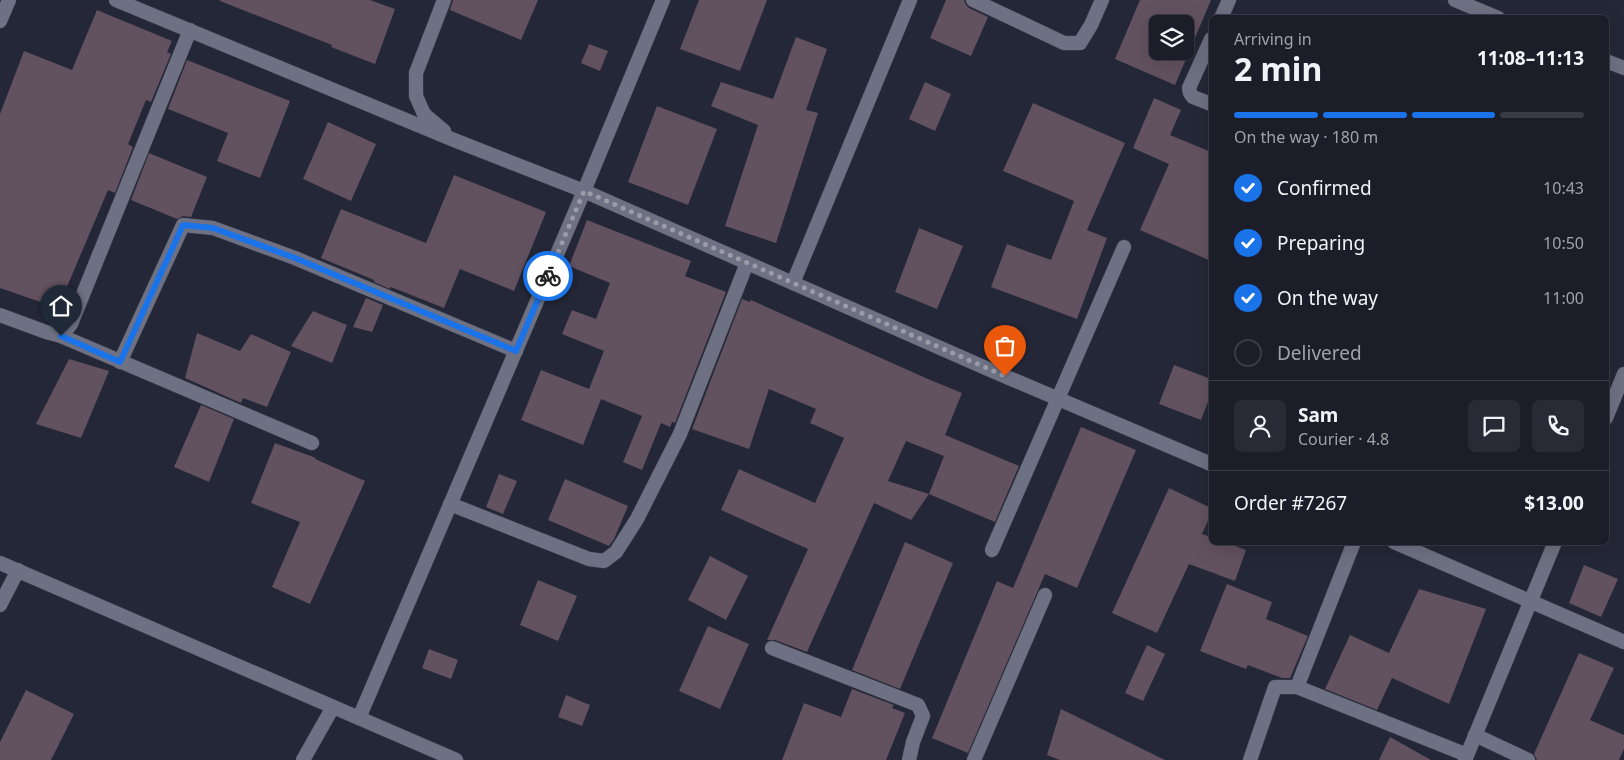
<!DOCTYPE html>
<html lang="en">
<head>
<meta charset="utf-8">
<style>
  :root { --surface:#1b1d29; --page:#282a35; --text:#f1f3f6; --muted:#a0a2a8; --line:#393b46; --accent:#1a73e8 }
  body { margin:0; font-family:"Noto Sans",sans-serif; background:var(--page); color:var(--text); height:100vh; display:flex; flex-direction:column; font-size:19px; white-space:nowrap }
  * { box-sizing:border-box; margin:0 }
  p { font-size:16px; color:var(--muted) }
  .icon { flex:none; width:28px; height:28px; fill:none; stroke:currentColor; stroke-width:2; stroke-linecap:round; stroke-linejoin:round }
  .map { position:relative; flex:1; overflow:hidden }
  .drawer { position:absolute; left:1209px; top:15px; width:400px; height:530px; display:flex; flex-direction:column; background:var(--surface); border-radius:8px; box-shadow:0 5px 20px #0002,0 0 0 1px var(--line) }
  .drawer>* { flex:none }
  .tools { position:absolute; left:1149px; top:15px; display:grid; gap:10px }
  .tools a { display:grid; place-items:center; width:45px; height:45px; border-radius:8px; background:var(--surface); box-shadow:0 5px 20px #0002,0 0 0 1px var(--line); font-size:25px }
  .pin { position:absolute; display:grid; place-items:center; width:42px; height:42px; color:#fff; margin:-51px -21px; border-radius:50% 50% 50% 0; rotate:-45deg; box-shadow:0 0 5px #0007 }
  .pin .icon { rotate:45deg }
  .courier { position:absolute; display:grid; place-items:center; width:50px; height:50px; margin:-25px; border:4px solid #1a73e8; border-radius:50%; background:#fff; color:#222; box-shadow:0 1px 6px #0007 }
  .summary em { font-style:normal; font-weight:700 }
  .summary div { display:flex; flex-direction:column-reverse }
  .summary { display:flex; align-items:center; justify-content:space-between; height:85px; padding:0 25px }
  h1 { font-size:32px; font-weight:700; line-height:38px }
  .bar { display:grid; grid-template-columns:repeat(4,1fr); gap:8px 5px; align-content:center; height:60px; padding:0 25px }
  .bar i { height:6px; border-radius:4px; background:var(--line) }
  .bar .active { background:var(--accent) }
  .bar p { grid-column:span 4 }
  .line { display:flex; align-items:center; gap:12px; padding:0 25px; border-top:1px solid var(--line) }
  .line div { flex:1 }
  .round { display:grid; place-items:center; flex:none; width:52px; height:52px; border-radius:8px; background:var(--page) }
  ol { padding:0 25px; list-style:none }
  li { display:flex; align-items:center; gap:15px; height:55px }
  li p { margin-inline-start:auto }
  li .icon { padding:5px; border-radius:50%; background:var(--accent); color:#fff; stroke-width:4 }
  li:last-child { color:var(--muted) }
  li i { width:28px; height:28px; border:2px solid var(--line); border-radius:50% }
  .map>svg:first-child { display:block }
  .building { fill:#62515e; fill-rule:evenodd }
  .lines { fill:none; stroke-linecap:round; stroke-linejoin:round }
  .minor-casing { stroke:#434452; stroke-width:15 }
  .tertiary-casing { stroke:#434452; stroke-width:15 }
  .minor { stroke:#6e7183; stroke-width:14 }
  .tertiary { stroke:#6e7183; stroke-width:14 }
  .done { stroke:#9a9ca8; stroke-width:5; stroke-dasharray:0 9 }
  .route { stroke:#1a73e8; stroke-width:6 }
</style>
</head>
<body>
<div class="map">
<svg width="1624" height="760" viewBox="0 0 1624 760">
  <rect width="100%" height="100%" fill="#242737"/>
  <g class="building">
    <polygon points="220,0 370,0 395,9 375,64 331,47 332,45 220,1"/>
    <polygon points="453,0 538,0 521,40 450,10"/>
    <polygon points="699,0 767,0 740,71 680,49"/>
    <polygon points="946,0 964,0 966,5 969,8 988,17 971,56 930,38"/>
    <path d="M1140 0H1211L1175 85 1115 59ZM1158 24H1185V51H1158Z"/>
    <polygon points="97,10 172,41 167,52 171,54 151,102 146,100 128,144 133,147 115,193 108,190 58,308 0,288 0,114 24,51 72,70"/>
    <polygon points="796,37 827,49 806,110 818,113 776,243 725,226 758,125 711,106 721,82 773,99"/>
    <polygon points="589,44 608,51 600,71 581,63"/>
    <polygon points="187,60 290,101 260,178 217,161 228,133 168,109"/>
    <polygon points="925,82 951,94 935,131 909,119"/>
    <polygon points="1154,98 1181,110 1170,135 1211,152 1211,261 1140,230 1169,164 1133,148"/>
    <polygon points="1033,103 1125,143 1087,230 1107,238 1077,319 991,287 1007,244 1051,260 1074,201 1003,171"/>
    <polygon points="657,106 717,129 688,205 628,182"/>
    <polygon points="328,122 376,144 351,201 303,179"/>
    <polygon points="149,153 207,177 191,217 183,216 177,219 131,200"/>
    <polygon points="454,175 546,212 514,291 460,269 444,308 391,287 390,289 374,282 374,280 321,258 341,209 426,243"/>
    <polygon points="587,220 691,261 685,276 726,292 675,423 672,422 670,427 661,423 642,470 623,462 642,416 601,399 583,445 521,420 541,370 589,389 604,351 562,334 572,310 596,319 610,283 569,266"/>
    <polygon points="919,228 963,246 937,309 895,292"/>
    <polygon points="366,298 383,305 372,332 353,327"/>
    <path d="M742 299 750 302 751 300 928 379 962 393 945 435 1019 466 995 522 929 494 911 520 874 503 807 652 775 640H767L808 549 721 510 739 469 815 503 844 438 810 423 816 409 769 389 749 449 692 429ZM906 441 944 456 929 494 888 481Z"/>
    <polygon points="313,311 347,325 332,363 291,346"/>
    <polygon points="197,333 240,351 251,334 291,352 267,407 243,398 241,403 185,378"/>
    <polygon points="69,359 109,371 81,438 36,424"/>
    <polygon points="1174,365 1211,379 1211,394 1201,420 1159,404"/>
    <polygon points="201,405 234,419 209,482 174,467"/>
    <polygon points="1081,427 1136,450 1077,588 1045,574 968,753 932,738 997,581 1013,588"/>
    <polygon points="275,443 316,458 315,459 365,481 310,604 272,587 300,522 251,503"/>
    <polygon points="499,474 517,481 503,514 486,507"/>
    <polygon points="565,479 628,506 614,539 609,546 548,520"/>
    <polygon points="1169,488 1211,508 1211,514 1202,534 1211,537 1211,542 1225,542 1246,550 1235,581 1189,564 1157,633 1112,613"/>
    <polygon points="905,542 953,563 900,689 852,670"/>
    <polygon points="710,556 748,576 726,620 688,600"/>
    <polygon points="1584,565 1618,579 1601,617 1569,603"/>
    <polygon points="538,580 577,596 558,641 520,625"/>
    <polygon points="1227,584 1272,602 1266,619 1308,636 1290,678 1282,678 1248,665 1246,669 1200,651"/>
    <polygon points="1419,589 1486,609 1449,704 1392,678 1377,710 1325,689 1350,635 1389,653"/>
    <polygon points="708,626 749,644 720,709 679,691"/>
    <polygon points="1147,645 1165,654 1143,701 1125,693"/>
    <polygon points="429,649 458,660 451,679 422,668"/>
    <polygon points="1579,653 1614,668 1590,720 1624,735 1624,749 1619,760 1537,760 1534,754"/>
    <polygon points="852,689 894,705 892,708 905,713 886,760 782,760 804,703 841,717"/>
    <polygon points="26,690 74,714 51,760 0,760 0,742"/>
    <polygon points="566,695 590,705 582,726 558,717"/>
    <polygon points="1061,709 1165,760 1060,760 1047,755"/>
    <polygon points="1390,737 1431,760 1379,760"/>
  </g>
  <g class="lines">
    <g class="minor-casing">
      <g id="minor">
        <polyline points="116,0 454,140 584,191 988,369 1211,464"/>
        <polyline points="973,0 1064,43 1080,43 1091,25 1102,0"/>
        <polyline points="1455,0 1498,18"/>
        <polyline points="1221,18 1229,0"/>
        <polyline points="0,21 9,0"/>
        <polyline points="1211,39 1189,88 1190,93 1193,97 1211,104"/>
        <polyline points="1606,61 1624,68"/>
        <polyline points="444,131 424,114 416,96 416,73 444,0"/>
        <polyline points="793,283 910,0"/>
        <polyline points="0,315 46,332 61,336 71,324 190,30"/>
        <polyline points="61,336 312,443"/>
        <polyline points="120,362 183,225 213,228 295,258 516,351"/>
        <polyline points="1606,418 1624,374"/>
        <polyline points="450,504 589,559 604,561 616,552 637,519 680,434 747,263"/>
        <polyline points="1394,542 1624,642"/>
        <polyline points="992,550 1124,247"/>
        <polyline points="0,605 18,570"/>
        <polyline points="772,648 918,705 923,716 913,742 909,760"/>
        <polyline points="1297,687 1467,755"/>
        <polyline points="359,718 584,191 663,0"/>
        <polyline points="1475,735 1528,760"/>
        <polyline points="303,760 333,707"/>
        <polyline points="974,760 1045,595"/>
        <polyline points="1250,760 1275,687 1297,687 1354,542"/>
        <polyline points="1465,760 1555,542"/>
      </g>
    </g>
    <g class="tertiary-casing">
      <polyline id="tertiary" points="0,563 456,760"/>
    </g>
    <use href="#minor" class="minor"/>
    <use href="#tertiary" class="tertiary"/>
  </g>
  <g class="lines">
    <polyline class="done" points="548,276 584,191 1005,376"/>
    <polyline class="route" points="61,336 120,362 183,225 213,228 295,258 516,351 548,276"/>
  </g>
</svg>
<div class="tools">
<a><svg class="icon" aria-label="layers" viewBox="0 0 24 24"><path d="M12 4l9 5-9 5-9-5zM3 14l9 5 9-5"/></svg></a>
</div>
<div class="pin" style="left:1005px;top:376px;background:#ea580c"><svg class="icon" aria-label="bag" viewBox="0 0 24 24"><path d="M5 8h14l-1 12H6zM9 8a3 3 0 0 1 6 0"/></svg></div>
<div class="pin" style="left:61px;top:336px;background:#1f2937"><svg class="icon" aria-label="home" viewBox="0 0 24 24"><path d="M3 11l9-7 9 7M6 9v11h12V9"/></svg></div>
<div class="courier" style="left:548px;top:276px"><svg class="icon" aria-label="bike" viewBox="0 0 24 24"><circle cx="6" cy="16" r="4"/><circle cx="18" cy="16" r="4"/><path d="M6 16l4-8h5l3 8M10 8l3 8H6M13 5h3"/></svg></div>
<section class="drawer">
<div class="summary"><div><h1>2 min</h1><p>Arriving in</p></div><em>11:08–11:13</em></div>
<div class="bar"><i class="active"></i><i class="active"></i><i class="active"></i><i></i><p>On the way · 180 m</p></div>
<ol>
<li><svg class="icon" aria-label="check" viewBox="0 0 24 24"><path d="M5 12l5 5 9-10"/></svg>Confirmed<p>10:43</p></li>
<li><svg class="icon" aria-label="check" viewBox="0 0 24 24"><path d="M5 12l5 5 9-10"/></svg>Preparing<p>10:50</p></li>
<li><svg class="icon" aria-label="check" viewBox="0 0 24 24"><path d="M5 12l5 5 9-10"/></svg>On the way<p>11:00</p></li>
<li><i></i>Delivered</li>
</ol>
<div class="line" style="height:90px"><a class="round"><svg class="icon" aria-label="person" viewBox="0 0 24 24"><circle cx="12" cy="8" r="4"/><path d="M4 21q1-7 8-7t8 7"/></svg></a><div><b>Sam</b><p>Courier · 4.8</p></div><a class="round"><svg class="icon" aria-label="chat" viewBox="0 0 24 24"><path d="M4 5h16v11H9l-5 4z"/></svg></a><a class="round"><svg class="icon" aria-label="phone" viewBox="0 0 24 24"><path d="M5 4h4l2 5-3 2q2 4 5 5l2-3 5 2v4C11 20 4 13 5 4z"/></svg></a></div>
<div class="line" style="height:65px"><div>Order #7267</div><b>$13.00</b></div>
</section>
</div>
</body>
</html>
